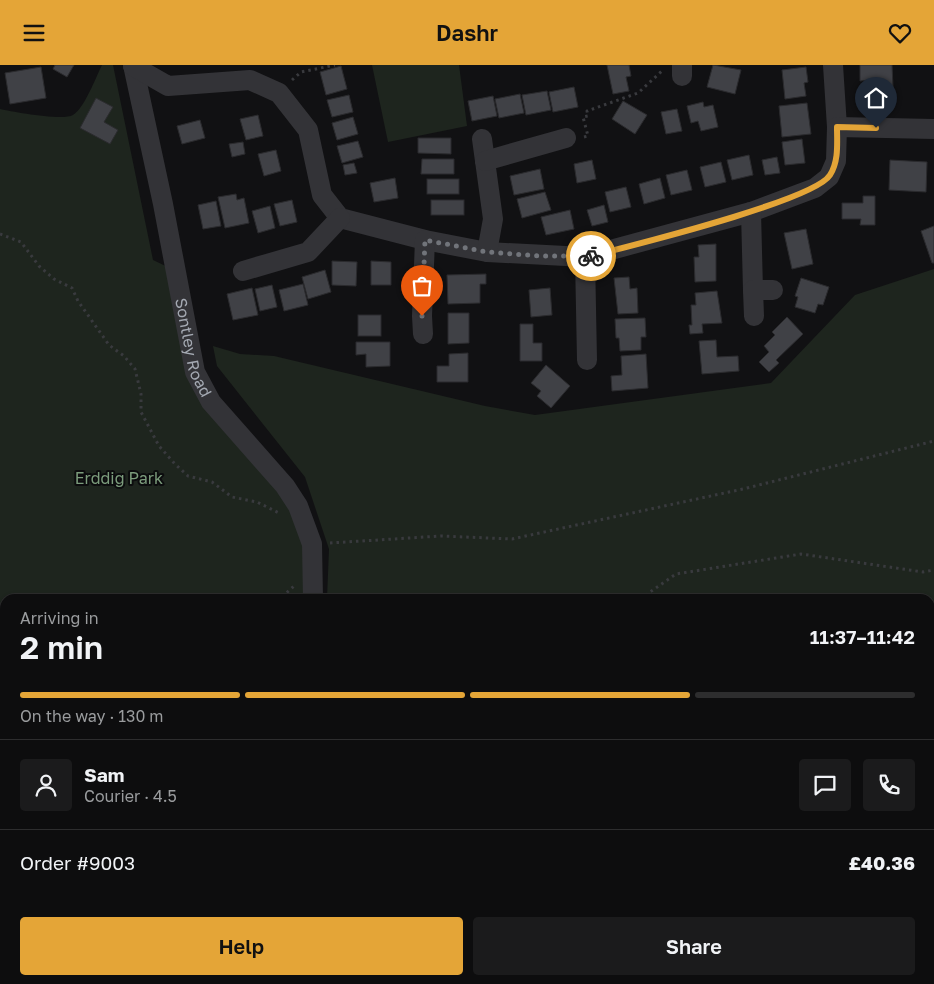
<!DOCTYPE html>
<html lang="en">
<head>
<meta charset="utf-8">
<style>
  :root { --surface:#0d0d0e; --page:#1b1b1c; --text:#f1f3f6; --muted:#9a9c9e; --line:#2d2d2e; --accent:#e4a537 }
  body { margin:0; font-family:"Golos Text",sans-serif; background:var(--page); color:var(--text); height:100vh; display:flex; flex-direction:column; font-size:19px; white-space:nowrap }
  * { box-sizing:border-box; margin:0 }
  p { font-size:16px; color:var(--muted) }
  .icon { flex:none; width:28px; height:28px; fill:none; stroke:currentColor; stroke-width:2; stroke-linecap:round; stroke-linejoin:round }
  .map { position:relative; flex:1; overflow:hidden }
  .panel { position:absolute; left:0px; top:529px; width:935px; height:391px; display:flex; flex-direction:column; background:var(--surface); border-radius:15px 15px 0 0; box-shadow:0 1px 4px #0004,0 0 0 1px var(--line) }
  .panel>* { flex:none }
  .pin { position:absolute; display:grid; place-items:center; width:42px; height:42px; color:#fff; margin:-51px -21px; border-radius:50% 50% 50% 0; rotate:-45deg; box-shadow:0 0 5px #0007 }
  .pin .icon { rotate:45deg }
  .courier { position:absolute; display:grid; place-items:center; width:50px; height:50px; margin:-25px; border:4px solid #e4a537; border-radius:50%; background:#fff; color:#222; box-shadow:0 1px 6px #0007 }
  .overview em { font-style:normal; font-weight:600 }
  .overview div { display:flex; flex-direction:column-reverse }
  .overview { display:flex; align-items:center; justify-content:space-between; height:85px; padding:0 20px }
  h1 { font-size:32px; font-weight:600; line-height:38px }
  .bar { display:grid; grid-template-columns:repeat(4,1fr); gap:8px 5px; align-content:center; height:60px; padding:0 20px }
  .bar i { height:6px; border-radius:4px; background:var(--line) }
  .bar .current { background:var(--accent) }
  .bar p { grid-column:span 4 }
  .line { display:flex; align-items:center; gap:12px; padding:0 20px; border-top:1px solid var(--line) }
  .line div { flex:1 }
  .round { display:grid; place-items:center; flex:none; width:52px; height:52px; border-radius:5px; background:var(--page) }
  .cta { display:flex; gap:10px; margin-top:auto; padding:10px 20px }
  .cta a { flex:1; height:58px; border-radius:5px; background:var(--accent); color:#111; font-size:20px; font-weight:600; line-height:58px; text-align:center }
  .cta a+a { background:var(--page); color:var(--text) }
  header { display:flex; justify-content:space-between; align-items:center; height:65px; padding:0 20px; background:var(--accent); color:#111; font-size:22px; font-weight:600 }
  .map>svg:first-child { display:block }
  .green { fill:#1e251e }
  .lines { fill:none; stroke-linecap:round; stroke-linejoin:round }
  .stream { stroke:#2c343a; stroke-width:5 }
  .river { stroke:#2c343a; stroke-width:31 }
  .building { fill:#404146; stroke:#2b2b2e }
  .path { stroke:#393a3e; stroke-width:3; stroke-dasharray:2.5 4; stroke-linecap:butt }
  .minor { stroke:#333337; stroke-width:20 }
  .done { stroke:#71747a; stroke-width:5; stroke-dasharray:0 9 }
  .route { stroke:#e4a537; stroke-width:6 }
  .labels { text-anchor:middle; stroke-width:4; stroke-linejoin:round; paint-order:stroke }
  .street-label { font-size:16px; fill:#a4a9b2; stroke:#0c0c0e }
  .park-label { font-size:16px; fill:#7c9c7c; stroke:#0c0c0e }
</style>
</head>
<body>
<header><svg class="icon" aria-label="menu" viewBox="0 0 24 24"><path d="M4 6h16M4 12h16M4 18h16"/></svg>Dashr<svg class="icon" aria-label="heart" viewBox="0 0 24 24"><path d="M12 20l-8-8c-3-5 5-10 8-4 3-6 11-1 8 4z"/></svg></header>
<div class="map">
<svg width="934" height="919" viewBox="0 0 934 919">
  <rect width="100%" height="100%" fill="#111113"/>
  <g class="green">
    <path d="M102 0H113L153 195 176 206 195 307 298 441 313 534H5V915H930V534H327L329 484 305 412 217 301 213 281 240 289 274 291 485 341 535 350 771 318 855 230 934 204V919H0V44C13 47 63 56 73 50 84 44 96 12 102 0Z"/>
    <polygon points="372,0 459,0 467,61 388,77"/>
  </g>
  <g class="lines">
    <polyline class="stream" points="0,721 5,720"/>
    <g class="river">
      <polyline points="930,669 934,671"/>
      <polyline points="292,919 296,915"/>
    </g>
  </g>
  <g class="building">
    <polygon points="55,0 74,0 67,12 53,4"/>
    <polygon points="607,0 629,0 631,11 626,12 629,26 613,29"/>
    <polygon points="713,0 741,5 735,29 707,22"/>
    <polygon points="860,0 892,0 894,43 871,44 870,15 860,16"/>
    <polygon points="341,1 347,24 326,30 320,7"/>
    <polygon points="41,2 46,33 10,39 5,8"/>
    <polygon points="806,2 808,17 804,18 806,31 785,34 782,5"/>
    <polygon points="574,22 578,42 553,47 549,27"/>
    <polygon points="547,26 551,45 526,50 522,30"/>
    <polygon points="520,29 524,48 499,53 495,34"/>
    <polygon points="349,30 353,47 332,52 327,35"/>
    <polygon points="493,31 497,51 472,56 468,36"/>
    <polygon points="96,33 113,42 104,57 118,65 110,79 80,63"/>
    <polygon points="623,36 647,50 635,69 612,54"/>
    <polygon points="703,37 704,42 713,40 718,62 701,66 698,56 691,58 687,41"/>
    <polygon points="807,38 811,69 782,72 779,41"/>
    <polygon points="677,44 682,66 666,69 661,47"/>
    <polygon points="258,50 263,71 246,75 240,54"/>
    <polygon points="353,52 358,69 337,75 332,58"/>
    <polygon points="200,55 205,73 182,79 177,61"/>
    <polygon points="418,73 451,73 451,89 418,88"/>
    <polygon points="802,74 805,98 785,100 782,77"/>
    <polygon points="358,76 363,92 342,98 337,81"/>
    <polygon points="243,77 245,89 232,92 229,79"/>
    <polygon points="276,85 281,106 264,111 258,89"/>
    <polygon points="749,90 753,110 732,115 727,95"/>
    <polygon points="777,92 780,108 765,110 762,95"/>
    <polygon points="422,94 454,94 454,109 421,109"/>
    <polygon points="592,95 596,114 577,118 574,99"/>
    <polygon points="890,95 927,97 926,127 889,125"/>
    <polygon points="721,97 726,117 705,122 700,102"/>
    <polygon points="354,98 357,108 345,110 343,100"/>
    <polygon points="540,104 544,124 514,130 510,111"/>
    <polygon points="687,105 692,125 671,130 666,110"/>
    <polygon points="395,113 398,133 374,137 370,118"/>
    <polygon points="660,113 665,133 644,139 639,119"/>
    <rect x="427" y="114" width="32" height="15"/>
    <polygon points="626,122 631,142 610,147 605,127"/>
    <polygon points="545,127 551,145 522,153 517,134"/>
    <polygon points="236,129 237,135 244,133 249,158 225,163 218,132"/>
    <polygon points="863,131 875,131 875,160 860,160 861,154 842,154 842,138 863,138"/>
    <polygon points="292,135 297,157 280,161 274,139"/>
    <rect x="431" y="135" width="33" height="15"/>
    <polygon points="216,136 221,161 203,164 198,140"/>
    <polygon points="604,140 608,157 592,161 587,145"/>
    <polygon points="270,141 275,163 258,168 252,146"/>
    <polygon points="570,145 574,164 546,170 541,152"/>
    <polygon points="934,161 934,198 932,198 921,166"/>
    <polygon points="806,164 813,199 792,204 784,168"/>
    <polygon points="716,179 716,216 695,217 694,192 699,192 698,180"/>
    <polygon points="332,196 357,197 356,221 332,220"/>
    <polygon points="371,196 391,197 391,220 371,220"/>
    <polygon points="325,205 331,227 308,234 302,212"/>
    <polygon points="486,209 486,219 480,219 480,238 448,239 447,210"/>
    <polygon points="629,212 630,224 637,223 638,248 618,249 614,213"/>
    <polygon points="801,213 829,222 823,240 818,239 815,248 795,242 798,232 795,231"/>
    <polygon points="303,219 308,240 284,246 279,225"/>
    <polygon points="272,220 277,242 260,246 255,224"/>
    <polygon points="252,223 258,250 233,255 227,229"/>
    <polygon points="550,223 552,250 531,252 529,225"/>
    <polygon points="717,226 722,258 702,259 703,268 690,269 689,260 692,260 691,240 696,240 695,228"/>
    <polygon points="448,248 469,248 469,278 448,279"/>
    <rect x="358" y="250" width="23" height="21"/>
    <polygon points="787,252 803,269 776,295 779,298 769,307 759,297 769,287 764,281 775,270 772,267"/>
    <polygon points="645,253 646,272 641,272 641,285 620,286 619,273 616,273 615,254"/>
    <polygon points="520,259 533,259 533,278 542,278 542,296 520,296"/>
    <polygon points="716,275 717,292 738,291 739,306 702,309 699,276"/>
    <polygon points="356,277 390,277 390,301 366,302 366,289 356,290"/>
    <polygon points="468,288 468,317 437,317 437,301 449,301 449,289"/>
    <polygon points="646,289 648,323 612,326 611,311 622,310 621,291"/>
    <polygon points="546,300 570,321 551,343 537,331 541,326 531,318"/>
  </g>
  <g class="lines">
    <g class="path">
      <polyline points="292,15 301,7 335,0"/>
      <polyline points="584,72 588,71 583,52 588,51 587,46 638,28 663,5"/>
      <polyline points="0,169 21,177 39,201 54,214 72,223 78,236 109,280 124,291 135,304 141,329 141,347 159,381 175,399 188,411 212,417 232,432 257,437 281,449"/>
      <polyline points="330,478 441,471 512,474 743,424 934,376"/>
      <polyline points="282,532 294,521"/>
      <polyline points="640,534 676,509 801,489 923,507 934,505"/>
      <polyline points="0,577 5,578"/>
      <polyline points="0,628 5,630"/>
      <polyline points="0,752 5,751"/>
    </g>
    <g class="minor">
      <path id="s1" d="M133 0 163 139 195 307 211 337 285 421 298 441 312 479 313 534"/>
      <polyline points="682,0 682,11"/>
      <polyline points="133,1 168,21 250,15 279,28 308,65 322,130 340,153 425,175 487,187 585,192 751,147 815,123 829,112 836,96 837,62 833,0"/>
      <polyline points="837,62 934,64"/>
      <polyline points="482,74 493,154 487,187"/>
      <polyline points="485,96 566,73"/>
      <polyline points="751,147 753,225"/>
      <polyline points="585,192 587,295"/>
      <polyline points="243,206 308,187 340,153"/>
      <polyline points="754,251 753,225 773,225"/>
      <polyline points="423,269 422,251 425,175"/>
      <polyline points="379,915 381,919"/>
    </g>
  </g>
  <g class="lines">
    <polyline class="done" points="422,251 425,175 487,187 540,191 591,191"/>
    <path class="route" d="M591 191C629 181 814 136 830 110 839 96 837 78 837 62L876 63"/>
  </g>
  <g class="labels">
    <g class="street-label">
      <text dy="6" stroke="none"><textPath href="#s1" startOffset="289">Sontley Road</textPath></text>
    </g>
    <g class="park-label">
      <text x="119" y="419">Erddig Park</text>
    </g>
  </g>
</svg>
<div class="pin" style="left:422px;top:251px;background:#ea580c"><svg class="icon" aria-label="bag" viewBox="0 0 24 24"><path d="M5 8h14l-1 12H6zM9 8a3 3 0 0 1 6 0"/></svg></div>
<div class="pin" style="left:876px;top:63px;background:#1f2937"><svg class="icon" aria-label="home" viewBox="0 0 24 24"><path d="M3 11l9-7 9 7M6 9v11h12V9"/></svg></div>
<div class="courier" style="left:591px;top:191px"><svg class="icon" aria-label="bike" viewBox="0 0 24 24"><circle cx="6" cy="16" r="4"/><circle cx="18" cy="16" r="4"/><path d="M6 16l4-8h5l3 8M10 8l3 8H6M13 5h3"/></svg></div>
<section class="panel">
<div class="overview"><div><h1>2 min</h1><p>Arriving in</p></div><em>11:37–11:42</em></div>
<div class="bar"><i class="current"></i><i class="current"></i><i class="current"></i><i></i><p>On the way · 130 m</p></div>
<div class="line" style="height:90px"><a class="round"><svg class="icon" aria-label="person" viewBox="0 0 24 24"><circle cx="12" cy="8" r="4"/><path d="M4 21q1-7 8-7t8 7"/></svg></a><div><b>Sam</b><p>Courier · 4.5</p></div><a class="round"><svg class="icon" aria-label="chat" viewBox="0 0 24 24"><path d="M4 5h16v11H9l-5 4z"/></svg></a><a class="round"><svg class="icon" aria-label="phone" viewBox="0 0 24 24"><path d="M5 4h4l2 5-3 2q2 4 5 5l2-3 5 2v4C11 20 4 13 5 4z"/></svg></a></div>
<div class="line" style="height:65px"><div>Order #9003</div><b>£40.36</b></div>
<div class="cta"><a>Help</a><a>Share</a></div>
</section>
</div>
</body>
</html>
